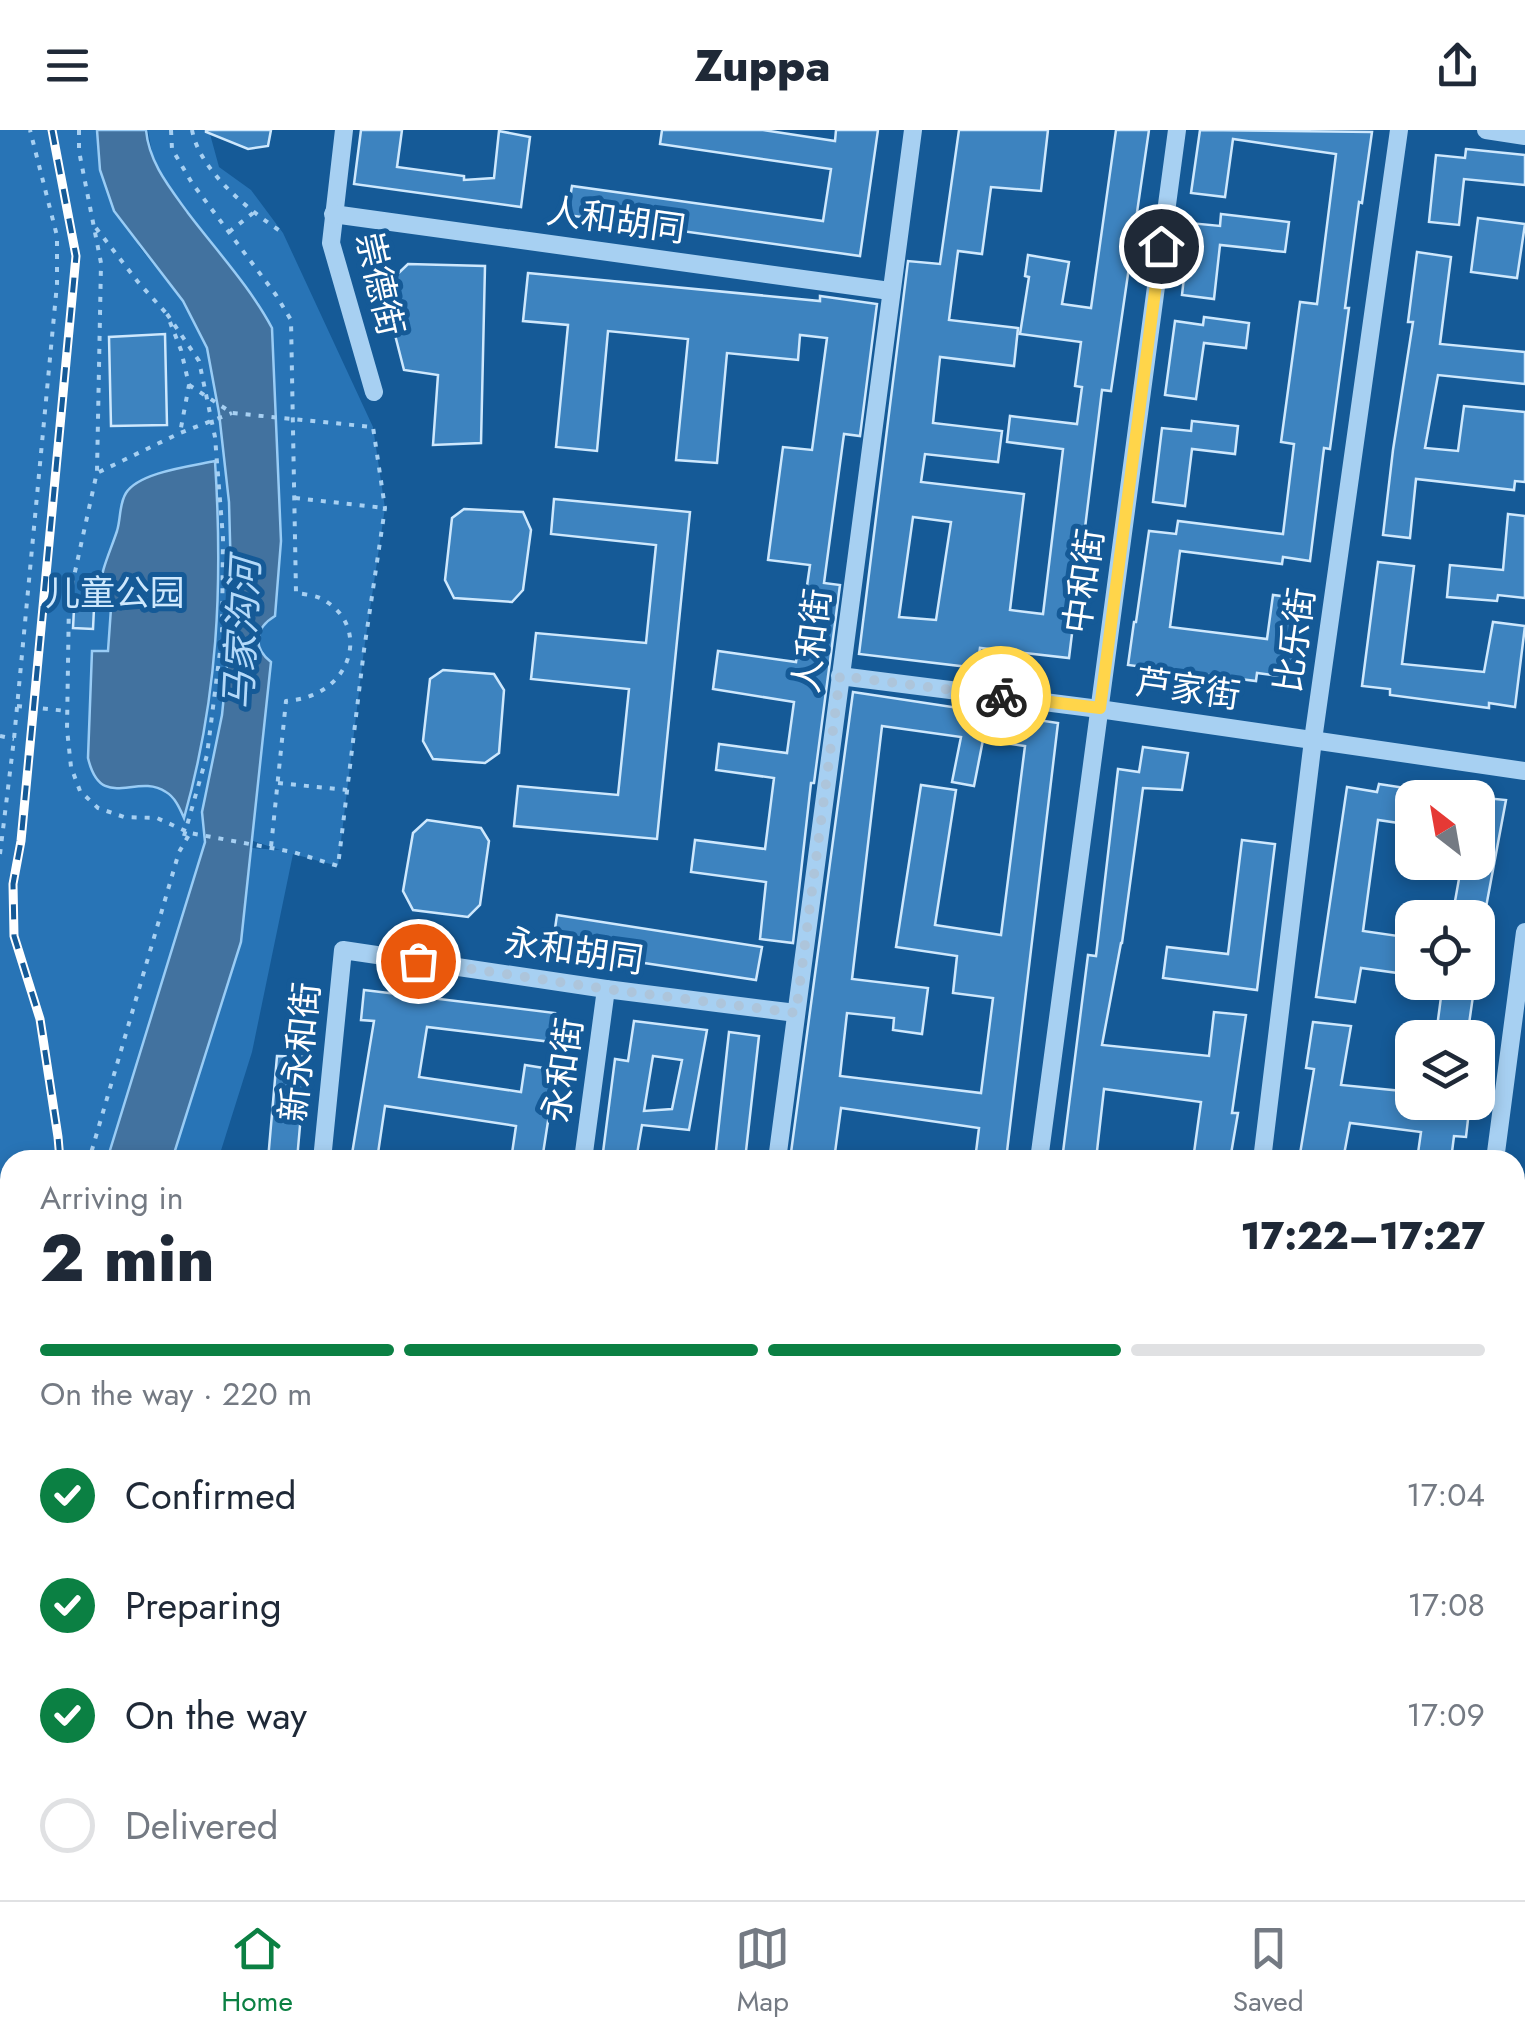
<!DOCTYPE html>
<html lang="en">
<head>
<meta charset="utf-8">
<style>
  :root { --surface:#fff; --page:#f2f2f3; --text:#1f2937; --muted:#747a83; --line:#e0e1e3; --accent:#0b8043 }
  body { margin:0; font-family:Jost,"Noto Sans SC",sans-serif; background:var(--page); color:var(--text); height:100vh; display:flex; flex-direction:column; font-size:38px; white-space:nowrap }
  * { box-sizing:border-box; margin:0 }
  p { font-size:32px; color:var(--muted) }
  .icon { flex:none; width:55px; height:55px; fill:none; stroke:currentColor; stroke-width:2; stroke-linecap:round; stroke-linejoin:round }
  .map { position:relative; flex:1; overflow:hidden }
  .drawer { position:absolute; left:0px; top:1020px; width:1525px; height:750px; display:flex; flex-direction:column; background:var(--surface); border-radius:30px 30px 0 0; box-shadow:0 5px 15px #0003 }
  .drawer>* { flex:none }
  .needle { width:65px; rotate:329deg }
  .tools { position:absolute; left:1395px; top:650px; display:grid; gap:20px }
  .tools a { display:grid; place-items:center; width:100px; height:100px; border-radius:20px; background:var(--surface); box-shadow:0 5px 15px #0003; font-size:50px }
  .pin { position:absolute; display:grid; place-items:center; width:85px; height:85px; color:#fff; margin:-42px; border:5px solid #fff; border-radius:50%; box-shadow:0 2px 10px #0007 }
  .courier { position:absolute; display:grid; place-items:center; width:100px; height:100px; margin:-50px; border:8px solid #ffd54a; border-radius:50%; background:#fff; color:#222; box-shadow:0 2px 12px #0007 }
  .headline em { font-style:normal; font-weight:800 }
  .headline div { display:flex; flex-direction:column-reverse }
  .headline { display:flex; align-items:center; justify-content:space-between; height:170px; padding:0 40px }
  h1 { font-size:65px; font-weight:800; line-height:75px }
  .bar { display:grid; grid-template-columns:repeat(4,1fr); gap:15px 10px; align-content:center; height:120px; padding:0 40px }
  .bar i { height:12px; border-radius:8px; background:var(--line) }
  .bar .on { background:var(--accent) }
  .bar p { grid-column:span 4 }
  ol { padding:0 40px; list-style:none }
  li { display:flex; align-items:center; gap:30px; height:110px }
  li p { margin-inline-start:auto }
  li .icon { padding:10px; border-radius:50%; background:var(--accent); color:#fff; stroke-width:4 }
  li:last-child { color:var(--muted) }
  li i { width:55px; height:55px; border:5px solid var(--line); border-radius:50% }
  header { display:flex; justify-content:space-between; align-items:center; height:130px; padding:0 40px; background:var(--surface); font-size:45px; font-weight:800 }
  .tabs { display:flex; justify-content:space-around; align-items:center; height:140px; border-top:2px solid var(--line); background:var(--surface); font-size:28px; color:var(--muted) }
  .tabs a { display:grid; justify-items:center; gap:5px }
  .tabs .on { color:var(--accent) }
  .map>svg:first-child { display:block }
  .green { fill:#2874b6 }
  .water { fill:#42729f; stroke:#99ccf5; stroke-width:2.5 }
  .building { fill:#3d83bf; stroke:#cee8fd; stroke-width:2.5; fill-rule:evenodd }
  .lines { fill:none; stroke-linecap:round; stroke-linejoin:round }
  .path { stroke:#a7d0f2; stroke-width:4; stroke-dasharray:5 8; stroke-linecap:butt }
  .minor { stroke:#a7d0f2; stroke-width:18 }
  .major { stroke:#f2f8ff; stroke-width:22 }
  .rail-casing { stroke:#fff; stroke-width:9 }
  .rail { stroke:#155a97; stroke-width:5; stroke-dasharray:15; stroke-linecap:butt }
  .done { stroke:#adc5db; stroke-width:10; stroke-dasharray:0 18 }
  .route { stroke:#ffd54a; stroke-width:12 }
  .labels { text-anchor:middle; stroke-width:10; stroke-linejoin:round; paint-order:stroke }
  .street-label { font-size:35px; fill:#fff; stroke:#155a97 }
  .park-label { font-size:35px; fill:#cee8fd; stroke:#155a97 }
  .water-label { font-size:38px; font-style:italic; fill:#b3d9f9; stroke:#155a97 }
</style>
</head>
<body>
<header><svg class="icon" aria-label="menu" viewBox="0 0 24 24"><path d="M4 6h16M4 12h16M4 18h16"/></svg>Zuppa<svg class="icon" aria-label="share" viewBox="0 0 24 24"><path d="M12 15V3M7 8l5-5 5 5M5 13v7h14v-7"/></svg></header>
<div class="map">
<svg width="1525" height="1770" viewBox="0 0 1525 1770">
  <rect width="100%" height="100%" fill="#155a97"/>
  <g class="green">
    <polygon points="0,0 97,0 100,40 140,118 183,171 207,218 219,283 229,372 232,484 222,585 202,682 205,712 107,1030 10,1030 10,1249 0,1270"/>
    <path d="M148 0H214L210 4 219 37 251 60 283 103 373 297 385 378 364 520 338 736 293 724 252 922 218 1030H172L241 812 252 718 280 720 253 711 252 702 271 532C252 516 255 498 275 485L281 411 275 288 259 173 227 135 162 47 152 23Z"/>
    <polygon points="10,1387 10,1729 0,1727 0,1403"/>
  </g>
  <g class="water">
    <path d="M97 0H146C149 33 170 58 188 83 216 120 251 158 272 198L281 411 275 486C255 498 252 517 271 532L241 812 172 1030H107L205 712 202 682 222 585 232 484 229 372 219 283 207 218 183 171 114 81 100 40Z"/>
    <path d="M215 331C223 456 218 567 184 688 180 679 175 667 166 662 136 642 101 683 88 628L92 521H108L112 464 99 462C101 440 110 422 117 401 121 388 119 374 126 363 139 342 192 336 215 331Z"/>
    <polygon points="10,1249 10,1387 0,1403 0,1270"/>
  </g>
  <g class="building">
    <polygon points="206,0 271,0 268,16 248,19 206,2"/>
    <polygon points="361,0 402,0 397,37 464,46 464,50 494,48 499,1 530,7 521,77 354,54"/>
    <polygon points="662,0 763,0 835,11 836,0 878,0 860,126 567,85 572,56 823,91 831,39 660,14"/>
    <path d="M959 0H1048L1041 61 991 57 982 124 958 121 949 190 1018 198 1014 236 940 227 933 293 1002 301 998 332 925 324 921 352 1024 364 1010 480 1043 484 1063 319 1007 312 1010 286 1077 294 1082 257 1075 256 1081 212 1020 204 1029 147 1025 146 1028 125 1069 132 1062 174 1091 178 1116 0H1149L1111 261 1102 260 1069 528 980 518 977 538 859 524 908 131 940 134ZM913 387 951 392 936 490 899 487Z"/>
    <polygon points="1200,0 1372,2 1362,73 1359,72 1345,178 1349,178 1330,319 1324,318 1310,431 1283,427 1282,434 1180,421 1170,497 1267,509 1273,465 1306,469 1295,548 1257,543 1256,551 1128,535 1134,492 1136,492 1149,401 1176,404 1178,391 1283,404 1294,314 1281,312 1300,172 1317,174 1336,24 1233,9 1225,67 1191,63"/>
    <polygon points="1466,19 1525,25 1525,55 1464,49 1459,95 1429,92 1436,25 1465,28"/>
    <polygon points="1221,84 1289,92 1285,122 1220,115 1214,169 1182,165 1190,93 1220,96"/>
    <polygon points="1478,88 1525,94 1517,148 1471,142"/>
    <polygon points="1417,122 1451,127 1440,214 1525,222 1525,254 1438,245 1425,318 1458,321 1464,276 1525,282 1525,352 1515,351 1514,360 1416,349 1410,408 1383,405 1393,320 1413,192 1408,192"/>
    <polygon points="408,134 485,136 481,313 433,315 438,245 404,240 383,158"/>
    <polygon points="528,143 820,171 820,166 877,174 860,306 844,304 824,453 840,455 814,653 811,653 793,813 760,809 766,752 691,742 695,710 765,719 774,648 716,640 719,614 787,623 794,572 713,559 718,521 796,532 810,435 768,430 783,317 812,320 827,208 800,205 798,230 727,223 717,333 676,330 688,209 608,201 597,321 556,317 568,195 523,191"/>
    <polygon points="1204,187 1249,193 1246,218 1204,213 1196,269 1165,265 1175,191 1203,195"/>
    <polygon points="165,204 167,295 111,296 109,207"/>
    <polygon points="1192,291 1238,296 1235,324 1192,319 1185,376 1153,372 1162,298 1191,301"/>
    <polygon points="554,369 690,382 657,709 514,696 518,656 618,665 629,559 531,549 536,503 646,513 656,415 551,404"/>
    <polygon points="464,379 523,382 531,400 523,460 512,472 454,468 445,450 452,388"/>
    <polygon points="1508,384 1525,386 1525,468 1498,465 1497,471 1447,467 1450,435 1503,440"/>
    <polygon points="1378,432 1414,436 1402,534 1484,542 1493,492 1525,496 1515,577 1489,573 1489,578 1390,565 1390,559 1362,556"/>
    <polygon points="94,478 93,499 73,498 74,479"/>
    <polygon points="443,540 494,544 504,560 499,623 485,633 433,629 423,611 430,549"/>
    <path d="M853 562 1058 593 1006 1030H975L979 998 841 978 834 1030H790ZM882 596 961 607 952 652 974 656 983 610 1025 616 1001 805 935 795 956 660 921 655 896 817 957 826 953 863 993 868 981 963 840 946 847 883 894 888 893 900 922 904 928 858 852 849Z"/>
    <polygon points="1143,617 1188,623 1182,660 1143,658 1122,813 1121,813 1102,915 1209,926 1214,882 1246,885 1232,983 1238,983 1230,1030 1193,1030 1201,972 1104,959 1096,1030 1062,1030 1088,825 1096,826 1118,639 1139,642"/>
    <polygon points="1379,654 1412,659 1412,695 1378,690 1363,801 1412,808 1412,845 1361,838 1355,872 1316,867 1347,657 1377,662"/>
    <polygon points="1485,668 1506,670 1484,788 1452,788 1462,732 1478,732 1478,681 1482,682"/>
    <polygon points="427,690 481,698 489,711 480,775 468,787 413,780 403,761 413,703"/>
    <polygon points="1242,710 1275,714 1257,860 1163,848 1167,817 1228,824"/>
    <polygon points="557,785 762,817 756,850 552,819"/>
    <polygon points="1443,852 1475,852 1467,908 1436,905"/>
    <polygon points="364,860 555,883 552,912 427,897 419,947 521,962 525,935 556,940 542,1030 511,1030 516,996 385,976 377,1030 351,1030 374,891 361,890"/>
    <path d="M634 891 707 900 689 1000 642 995 636 1030H602L615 929 628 931ZM653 926 682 930 672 979 644 981Z"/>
    <polygon points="1313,892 1351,896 1341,955 1412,962 1412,972 1470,972 1466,1007 1454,1006 1451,1030 1417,1030 1421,1002 1350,993 1343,1030 1299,1030 1314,939 1306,938"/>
    <polygon points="729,902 759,906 745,1030 715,1030"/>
    <polygon points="277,926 306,927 297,1030 268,1030"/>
  </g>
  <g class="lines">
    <g class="path">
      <polyline points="79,0 79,21 101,133 97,342 69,469 67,599 71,637 80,661 98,678 124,687 157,688 190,703 179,722 89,1030"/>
      <path d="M171 0 172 19 192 53 276 165 291 190 296 463C303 464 313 465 320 468 367 491 356 550 310 566 303 569 294 570 286 571L271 717"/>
      <path d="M192 0C200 42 250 81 283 103"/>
      <polyline points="96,98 138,152 166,183"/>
      <polyline points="229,102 253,83"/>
      <polyline points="167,184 199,231 215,307 223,408 222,506 207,625 182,713"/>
      <polyline points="170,192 181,220 189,255 180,303"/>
      <polyline points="189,255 232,283 373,297 385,378 364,520 338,736 293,722 190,703"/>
      <polyline points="99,342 180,303 232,283"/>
      <polyline points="295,368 385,378"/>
      <polyline points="17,576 67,581"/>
      <polyline points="0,606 14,609"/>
      <polyline points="278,653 347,660"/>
      <polyline points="0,724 14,609 57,154 57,106 30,0"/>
      <polyline points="0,1221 10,1195"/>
    </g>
    <g class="minor">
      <polyline points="344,0 331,113 374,262"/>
      <polyline points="1486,0 1525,6"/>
      <polyline points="333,84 890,161"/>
      <polyline points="840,546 1099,579 1525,641"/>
      <polyline points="322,1030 343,820 606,859 796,883"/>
      <polyline points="583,1030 606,859"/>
      <polyline points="777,1030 913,0"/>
      <polyline points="1039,1030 1177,0"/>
      <polyline points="1262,1030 1313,610 1399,0"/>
      <polyline points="1495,1030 1525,802"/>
      <polyline points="1515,1267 1525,1268"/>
      <polyline points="1515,1630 1525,1632"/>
      <polyline points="225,1770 227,1760"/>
      <polyline points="482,1770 484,1760"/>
      <polyline points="679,1770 680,1760"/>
      <polyline points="940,1770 941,1760"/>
      <polyline points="1170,1770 1171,1760"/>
      <polyline points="1396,1770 1397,1760"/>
    </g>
    <g class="major">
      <polyline points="0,1756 10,1758"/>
      <polyline points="21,1760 78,1770"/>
    </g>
    <g class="rail-casing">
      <g id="rail">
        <polyline points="52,0 76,126 21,711 13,754 14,806 40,889 58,1007 60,1030"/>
        <polyline points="0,1189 10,1177"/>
      </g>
    </g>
    <use href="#rail" class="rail"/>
  </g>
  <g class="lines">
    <polyline class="done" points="418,831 606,859 796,883 840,546 1001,566"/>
    <polyline class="route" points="1001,566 1100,578 1161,116"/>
  </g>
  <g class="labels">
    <g class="street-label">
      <text transform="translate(616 90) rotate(8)" y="12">人和胡同</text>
      <text transform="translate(380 154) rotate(77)" y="12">崇德街</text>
      <text transform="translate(1084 451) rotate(-82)" y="12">中和街</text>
      <text transform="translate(1295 510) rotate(-82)" y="12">比乐街</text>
      <text transform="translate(812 511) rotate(-83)" y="12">人和街</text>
      <text transform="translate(1188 559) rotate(8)" y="12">芦家街</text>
      <text transform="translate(574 821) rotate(8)" y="12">永和胡同</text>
      <text transform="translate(300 922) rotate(-84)" y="12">新永和街</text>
      <text transform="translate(563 940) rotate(-82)" y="12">永和街</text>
    </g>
    <g class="park-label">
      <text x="115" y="475">儿童公园</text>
    </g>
    <g class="water-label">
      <text transform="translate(242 504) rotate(-87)" y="13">马家沟河</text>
    </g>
  </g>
</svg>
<div class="tools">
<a><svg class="needle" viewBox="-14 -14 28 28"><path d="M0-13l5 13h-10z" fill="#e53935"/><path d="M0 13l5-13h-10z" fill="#747a83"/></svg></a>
<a><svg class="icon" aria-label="locate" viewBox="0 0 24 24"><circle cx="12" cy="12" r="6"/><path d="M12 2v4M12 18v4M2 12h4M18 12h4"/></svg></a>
<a><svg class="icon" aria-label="layers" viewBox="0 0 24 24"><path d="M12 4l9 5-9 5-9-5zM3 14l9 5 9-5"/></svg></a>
</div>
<div class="pin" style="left:418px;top:831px;background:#ea580c"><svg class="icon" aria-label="bag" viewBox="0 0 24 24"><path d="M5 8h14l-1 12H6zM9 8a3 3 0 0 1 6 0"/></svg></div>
<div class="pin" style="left:1161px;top:116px;background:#1f2937"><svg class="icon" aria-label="home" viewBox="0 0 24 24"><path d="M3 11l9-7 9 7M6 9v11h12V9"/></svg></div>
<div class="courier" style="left:1001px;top:566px"><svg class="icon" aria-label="bike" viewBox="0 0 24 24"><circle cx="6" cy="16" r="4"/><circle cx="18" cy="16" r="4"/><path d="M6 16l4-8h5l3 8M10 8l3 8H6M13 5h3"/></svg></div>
<section class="drawer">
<div class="headline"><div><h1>2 min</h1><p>Arriving in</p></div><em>17:22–17:27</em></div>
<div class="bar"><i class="on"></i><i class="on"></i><i class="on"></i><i></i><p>On the way · 220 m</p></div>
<ol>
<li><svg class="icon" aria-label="check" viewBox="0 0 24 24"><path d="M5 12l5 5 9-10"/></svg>Confirmed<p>17:04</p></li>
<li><svg class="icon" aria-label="check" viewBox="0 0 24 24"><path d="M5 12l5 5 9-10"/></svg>Preparing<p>17:08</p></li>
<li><svg class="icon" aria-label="check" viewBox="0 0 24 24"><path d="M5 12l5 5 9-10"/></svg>On the way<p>17:09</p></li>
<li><i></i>Delivered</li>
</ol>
</section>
</div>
<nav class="tabs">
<a class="on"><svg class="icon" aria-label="home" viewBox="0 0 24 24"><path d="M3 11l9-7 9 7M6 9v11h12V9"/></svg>Home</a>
<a><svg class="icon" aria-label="map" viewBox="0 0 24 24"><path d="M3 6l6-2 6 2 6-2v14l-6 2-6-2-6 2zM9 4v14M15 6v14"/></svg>Map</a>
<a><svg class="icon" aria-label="saved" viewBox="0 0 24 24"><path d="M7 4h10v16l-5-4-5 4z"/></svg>Saved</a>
</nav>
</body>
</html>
